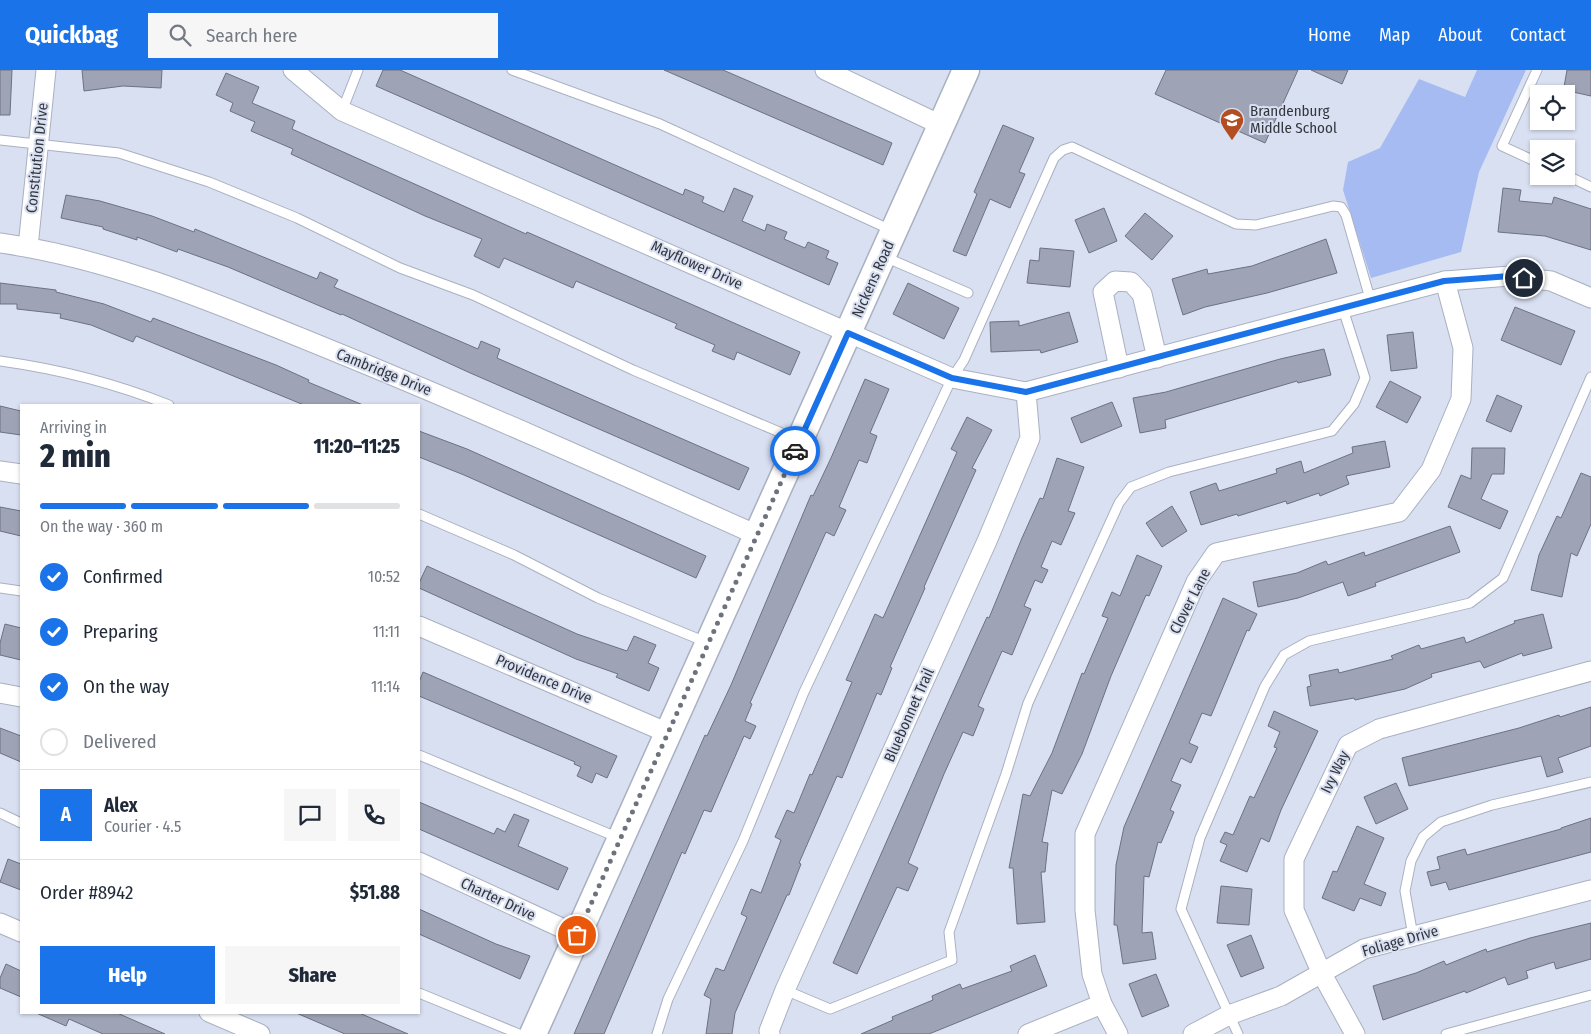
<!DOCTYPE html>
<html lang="en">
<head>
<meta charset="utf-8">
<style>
  :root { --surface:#fff; --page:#f6f6f7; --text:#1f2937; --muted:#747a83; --line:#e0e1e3; --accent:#1a73e8 }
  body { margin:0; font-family:"Fira Sans Condensed",sans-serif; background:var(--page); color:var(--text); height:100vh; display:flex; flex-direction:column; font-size:19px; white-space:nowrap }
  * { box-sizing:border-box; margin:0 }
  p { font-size:16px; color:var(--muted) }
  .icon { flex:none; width:28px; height:28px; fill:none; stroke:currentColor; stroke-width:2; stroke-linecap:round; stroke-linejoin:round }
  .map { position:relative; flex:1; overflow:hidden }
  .drawer { position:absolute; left:20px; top:334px; width:400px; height:610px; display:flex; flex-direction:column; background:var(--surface); border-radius:0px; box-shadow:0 1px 4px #0004 }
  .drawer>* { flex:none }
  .fabs { position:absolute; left:1530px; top:15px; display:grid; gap:10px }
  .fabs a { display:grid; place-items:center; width:45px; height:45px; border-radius:0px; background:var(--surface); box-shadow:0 1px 4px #0004; font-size:25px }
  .pin { position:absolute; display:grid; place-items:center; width:42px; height:42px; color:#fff; margin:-21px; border:2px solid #fff; border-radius:50%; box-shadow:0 1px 5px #0007 }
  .courier { position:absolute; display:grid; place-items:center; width:50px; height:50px; margin:-25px; border:4px solid #1a73e8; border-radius:50%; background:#fff; color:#222; box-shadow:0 1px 6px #0007 }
  .summary em { font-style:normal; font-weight:800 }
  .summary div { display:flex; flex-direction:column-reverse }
  .summary { display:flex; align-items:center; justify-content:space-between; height:85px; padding:0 20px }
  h1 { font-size:32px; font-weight:800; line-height:38px }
  .bar { display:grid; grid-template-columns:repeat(4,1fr); gap:8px 5px; align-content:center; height:60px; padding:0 20px }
  .bar i { height:6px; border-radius:4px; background:var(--line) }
  .bar .on { background:var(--accent) }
  .bar p { grid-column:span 4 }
  .line { display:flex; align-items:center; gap:12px; padding:0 20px; border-top:1px solid var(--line) }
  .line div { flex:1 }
  .round { display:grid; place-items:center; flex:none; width:52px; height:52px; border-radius:0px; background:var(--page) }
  ol { padding:0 20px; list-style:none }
  li { display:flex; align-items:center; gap:15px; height:55px }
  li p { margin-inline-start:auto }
  li .icon { padding:5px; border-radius:50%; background:var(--accent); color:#fff; stroke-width:4 }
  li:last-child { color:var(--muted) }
  li i { width:28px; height:28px; border:2px solid var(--line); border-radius:50% }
  .cta { display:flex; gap:10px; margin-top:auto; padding:10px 20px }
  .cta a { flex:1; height:58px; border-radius:0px; background:var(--accent); color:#fff; font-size:20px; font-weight:800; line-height:58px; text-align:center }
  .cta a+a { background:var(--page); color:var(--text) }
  header { display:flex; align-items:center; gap:30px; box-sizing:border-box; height:70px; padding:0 25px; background:var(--accent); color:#fff }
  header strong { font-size:24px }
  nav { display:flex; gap:28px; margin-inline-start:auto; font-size:18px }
  .search { width:350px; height:45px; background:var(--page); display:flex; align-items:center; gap:12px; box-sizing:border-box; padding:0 18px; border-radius:0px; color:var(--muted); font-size:19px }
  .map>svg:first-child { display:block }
  .green { fill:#a6bbf1 }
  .building { fill:#9ea4b5; stroke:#6c7281 }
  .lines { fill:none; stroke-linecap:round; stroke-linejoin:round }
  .lane-casing { stroke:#a9b0c1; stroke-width:11 }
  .street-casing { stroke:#a9b0c1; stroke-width:21 }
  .secondary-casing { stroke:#a9b0c1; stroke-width:29 }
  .lane { stroke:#fff; stroke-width:9 }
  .street { stroke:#fff; stroke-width:19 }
  .secondary { stroke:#fff; stroke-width:26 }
  .done { stroke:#6e727c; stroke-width:5; stroke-dasharray:0 9 }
  .route { stroke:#1a73e8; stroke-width:6 }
  .labels { text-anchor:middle; stroke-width:4; stroke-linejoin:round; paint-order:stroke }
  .poi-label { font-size:15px; fill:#34363d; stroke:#d9e0f2; text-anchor:start }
  .street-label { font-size:15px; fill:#34363d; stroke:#d9e0f2 }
</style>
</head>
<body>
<header>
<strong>Quickbag</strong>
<div class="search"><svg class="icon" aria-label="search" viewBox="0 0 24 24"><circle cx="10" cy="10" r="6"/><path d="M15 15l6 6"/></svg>Search here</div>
<nav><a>Home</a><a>Map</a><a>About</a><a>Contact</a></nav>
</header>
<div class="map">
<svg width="1591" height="964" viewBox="0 0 1591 964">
  <rect width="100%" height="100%" fill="#d9e0f2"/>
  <polygon class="green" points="1477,0 1526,0 1479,102 1461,182 1371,208 1343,120 1348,92 1380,78 1419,9 1465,27"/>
  <g class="building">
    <polygon points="0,0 12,0 10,45 0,45"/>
    <polygon points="82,0 162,0 161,18 123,16 84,21"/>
    <polygon points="383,0 400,0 683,125 685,119 704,127 702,132 724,142 734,118 753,126 742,151 765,161 767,154 787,162 784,169 805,178 808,172 829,181 826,188 838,193 829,215 376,16"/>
    <polygon points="664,0 723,0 892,73 883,95"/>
    <polygon points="1166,0 1298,0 1265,73 1155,24"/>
    <polygon points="1311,0 1348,0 1342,14"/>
    <polygon points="1567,0 1591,0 1591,26 1573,22 1574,19 1564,17"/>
    <polygon points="226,3 259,17 252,33 295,51 292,59 526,164 527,162 800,282 790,305 737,282 734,290 712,281 715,275 675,258 677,254 576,211 573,218 504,188 499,198 474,186 482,169 425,146 291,84 293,79 251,61 255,52 230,41 233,33 216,25"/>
    <polygon points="1003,55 1034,68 1019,102 1025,104 1010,138 990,129 966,186 953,181 977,124 974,122"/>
    <polygon points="1503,118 1521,120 1519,131 1552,134 1554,127 1591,139 1591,180 1545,166 1498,162"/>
    <polygon points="66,125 100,131 152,146 194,162 195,159 317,209 320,202 338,210 334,217 478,279 481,271 500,279 497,288 749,398 739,420 468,302 342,244 341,245 228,197 178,179 177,182 137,167 137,170 103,159 103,157 61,148"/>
    <polygon points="1104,138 1117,171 1089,183 1075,150"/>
    <polygon points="1145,143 1173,166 1152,190 1125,166"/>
    <polygon points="1326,169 1337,203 1267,223 1205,237 1183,245 1172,209 1207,199 1208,204 1252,196"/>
    <polygon points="1040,178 1074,181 1070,217 1027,213 1030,190 1039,191"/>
    <polygon points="0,213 56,220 56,222 104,234 151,252 153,248 276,295 309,310 308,312 363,335 304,335 136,266 133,272 91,255 60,248 61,244 17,239 17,234 0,234"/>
    <polygon points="908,213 959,238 944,269 893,244"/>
    <polygon points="1515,237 1575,261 1561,295 1501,270"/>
    <polygon points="1069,242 1078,272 1041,283 1040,280 991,282 990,252 1019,251 1019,256"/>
    <polygon points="1413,262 1417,298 1391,301 1387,265"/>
    <polygon points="1324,279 1331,305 1298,313 1297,311 1165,350 1166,358 1140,363 1133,328 1166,322 1280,289"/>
    <polygon points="865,309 889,319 870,363 877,366 867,393 859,390 839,437 846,440 834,466 826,462 750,633 752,634 745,651 756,656 750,669 744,666 711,742 704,740 685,784 682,782 604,964 574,964 705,665 707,666 731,615 811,425 813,426 831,388"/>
    <polygon points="1390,311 1421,327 1407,353 1376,337"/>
    <polygon points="1497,325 1522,336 1511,362 1486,351"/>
    <polygon points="1112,332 1122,356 1081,373 1071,348"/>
    <polygon points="0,336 21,341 21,365 0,362"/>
    <polygon points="967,347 992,360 972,398 976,400 924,517 925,518 890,597 892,598 881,625 877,623 842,708 837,706 799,793 801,794 789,825 787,825 735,943 732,964 706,964 711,929 704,925 716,898 724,901 747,847 741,844 751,819 761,823 781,770 775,767 787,740 794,743 810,704 812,705 852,612 846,610 875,544 883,548 957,382 951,379"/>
    <polygon points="419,361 467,379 706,486 696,508 464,405 419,387"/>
    <polygon points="1385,371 1390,397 1346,406 1349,414 1320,426 1319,423 1287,434 1286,431 1238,446 1237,444 1201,455 1190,422 1216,413 1219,421 1277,403 1276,399 1301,391 1304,403 1353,383 1352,377"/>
    <polygon points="1472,378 1505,378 1504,404 1492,404 1481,429 1508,441 1500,459 1448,437 1461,405 1471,409"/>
    <polygon points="1057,388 1084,397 1068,441 1075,443 1061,475 1052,471 1041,497 1048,500 1042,513 1035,510 1024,536 1031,539 1012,585 1002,581 978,636 984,639 973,666 963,662 944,704 908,793 918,798 908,821 897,817 857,904 833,893 934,664 987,547 989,548 1022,468 1040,428 1043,429"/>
    <polygon points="1581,403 1591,407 1591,454 1577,486 1571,483 1562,527 1531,520 1539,485 1557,446 1561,448"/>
    <polygon points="1172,436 1187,461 1162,477 1146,453"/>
    <polygon points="0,437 21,441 21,466 0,461"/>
    <polygon points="1450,456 1460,482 1375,513 1376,516 1348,526 1343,512 1298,528 1258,537 1253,512 1297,503 1326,491 1328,495 1364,482 1365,486"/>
    <polygon points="1137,485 1162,496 1149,526 1146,525 1111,606 1082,684 1062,724 1052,720 1042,772 1048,773 1045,802 1041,802 1045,852 1017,854 1013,798 1009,798 1023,724 1030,726 1052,683 1082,603 1084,604 1108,548 1102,546 1112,522 1120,526"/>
    <polygon points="427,496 577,564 627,581 634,566 656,575 648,593 659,598 649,621 616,607 618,604 576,589 419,518 419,513"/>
    <polygon points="1223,528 1257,544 1249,561 1247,560 1211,646 1202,643 1189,673 1198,677 1191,693 1181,688 1171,711 1181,715 1170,740 1174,742 1161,773 1158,772 1149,807 1144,806 1142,863 1152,862 1156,889 1123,894 1117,855 1114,855 1116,795 1124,757"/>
    <polygon points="1543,544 1552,578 1523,586 1522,583 1484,598 1480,591 1431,604 1432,607 1405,619 1355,630 1354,628 1310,636 1307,617 1311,616 1309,605 1338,599 1339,603 1393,589 1391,586 1419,575 1421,579 1464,567 1466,573 1515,553 1514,551"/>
    <polygon points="5,554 21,558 21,590 0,585 0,573"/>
    <polygon points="423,602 617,686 607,708 596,703 592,713 577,706 581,697 574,694 575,692 419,626 419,612"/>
    <polygon points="1591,637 1591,676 1558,688 1563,702 1547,707 1541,686 1409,716 1402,688 1519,658 1559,645 1560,647"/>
    <polygon points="1274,641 1318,661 1281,740 1269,772 1261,768 1247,802 1220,791 1227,775 1220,772 1225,762 1233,765 1250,726 1254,728 1277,678 1274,677 1280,662 1268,656"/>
    <polygon points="0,658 21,666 21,692 0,683"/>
    <polygon points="1396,713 1408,739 1376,754 1364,727"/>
    <polygon points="419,732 494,764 497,758 505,762 514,744 529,750 518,776 568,798 558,820 419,759"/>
    <polygon points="1591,748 1591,782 1449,820 1446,812 1431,816 1427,802 1440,799 1437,787 1465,779 1467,785 1561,759 1561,758"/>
    <polygon points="1357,756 1384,768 1364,814 1386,823 1381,836 1360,828 1354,841 1322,828 1333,801 1337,802"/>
    <polygon points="8,789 21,794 21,820 0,812"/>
    <polygon points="1221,816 1252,819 1249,855 1217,853"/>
    <polygon points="419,839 496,874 530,886 520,909 419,864"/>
    <polygon points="1591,853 1591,889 1556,899 1554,892 1526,901 1528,908 1508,915 1505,907 1466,923 1465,921 1383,950 1373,916 1416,903 1444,891 1446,895 1486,879 1487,882 1530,868"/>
    <polygon points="1251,865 1264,898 1241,907 1227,875"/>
    <polygon points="1035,885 1047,916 929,964 861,964 893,950 892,947 933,930 932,926 960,914 962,919 1012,901 1010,896"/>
    <polygon points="6,894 21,901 21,927 0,918 0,908"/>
    <polygon points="1156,904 1169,936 1142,947 1129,914"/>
    <polygon points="34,942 115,942 165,964 103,964 69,949 66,956"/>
    <polygon points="294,942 357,942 408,964 345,964"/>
  </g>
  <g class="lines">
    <g class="lane-casing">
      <g id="lane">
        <polyline points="512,0 660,54 891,160"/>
        <polyline points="1537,0 1502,76 1539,93"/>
        <polyline points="342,41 358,0"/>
        <polyline points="0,70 119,83 209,112 297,148 400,198 473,225 633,300 798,370"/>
        <polyline points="1566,105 1591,117"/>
        <polyline points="885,187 968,223"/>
        <path d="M0 291C58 299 114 313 169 335"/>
        <polyline points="419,444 514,485 598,528 706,572"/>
        <polyline points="0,518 21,521"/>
        <polyline points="419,685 619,768"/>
        <polyline points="0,743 21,753"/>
        <polyline points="1413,866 1405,821 1411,791 1423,767 1441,752 1492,735 1591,712"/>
        <polyline points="785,920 830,939 952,890 949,862 1006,704 1028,633 1119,433 1131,417 1169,402 1332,361 1354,334 1365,308 1343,239"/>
        <polyline points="419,923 519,964"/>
        <polyline points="657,964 668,929 743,771 804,622 952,308 964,290 1054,88 1063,80 1072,77 1236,154 1256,155 1333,136 1341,137 1346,145 1371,232"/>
        <polyline points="1238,964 1181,839 1200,768 1265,616 1284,585 1309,571 1470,533 1503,508 1591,307"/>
        <polyline points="1446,964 1591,925"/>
      </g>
    </g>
    <g class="street-casing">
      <g id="street">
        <polyline points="293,0 342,41 952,308 1026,322 1445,211 1510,206 1551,211 1591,228"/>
        <polyline points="825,0 941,55"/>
        <path d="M0 173C114 189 220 235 326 278 471 337 614 401 757 465"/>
        <polyline points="28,177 46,0"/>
        <polyline points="1119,298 1103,222 1115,211 1131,212 1142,224 1157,288"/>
        <polyline points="0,401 21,404"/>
        <polyline points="419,556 668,663"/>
        <polyline points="0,623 21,627"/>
        <polyline points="419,792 577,865"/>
        <polyline points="0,853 21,862"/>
        <polyline points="209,942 260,964"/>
        <polyline points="770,964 769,961 785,920 987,471 1030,368 1026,322"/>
        <polyline points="1028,964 1102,934"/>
        <polyline points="1118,964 1102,934 1092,904 1085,840 1085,764 1196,512 1216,483 1399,442 1431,400 1461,329 1463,278 1445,211"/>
        <polyline points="1193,964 1229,945 1281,926 1364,879 1591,820"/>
        <polyline points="1355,964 1322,904 1294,840 1294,789 1348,675 1379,659 1591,601"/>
      </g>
    </g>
    <g class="secondary-casing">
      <polyline id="secondary" points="533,964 966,0"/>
    </g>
    <use href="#lane" class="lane"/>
    <use href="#street" class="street"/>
    <use href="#secondary" class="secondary"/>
  </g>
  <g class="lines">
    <polyline class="done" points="577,865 795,381"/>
    <polyline class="route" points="795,381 848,263 952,308 1026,322 1444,211 1510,206 1524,208"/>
  </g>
  <defs>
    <g id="school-pin" transform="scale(1.25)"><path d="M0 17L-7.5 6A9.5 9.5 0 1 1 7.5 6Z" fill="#b34d22" stroke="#d9e0f2"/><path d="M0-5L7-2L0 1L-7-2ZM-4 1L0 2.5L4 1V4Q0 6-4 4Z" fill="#fff"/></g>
  </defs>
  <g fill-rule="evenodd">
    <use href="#school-pin" x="1232" y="50"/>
  </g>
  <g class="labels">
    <g class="poi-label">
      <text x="1250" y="46">Brandenburg<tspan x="1250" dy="17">Middle School</tspan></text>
    </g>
    <g class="street-label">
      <text transform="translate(37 88) rotate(-84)" y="5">Constitution Drive</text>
      <text transform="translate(697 195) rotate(24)" y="5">Mayflower Drive</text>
      <text transform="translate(873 209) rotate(-66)" y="5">Nickens Road</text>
      <text transform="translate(384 302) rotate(22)" y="5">Cambridge Drive</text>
      <text transform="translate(1190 531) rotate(-63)" y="5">Clover Lane</text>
      <text transform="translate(544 609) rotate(23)" y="5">Providence Drive</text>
      <text transform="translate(909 645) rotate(-66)" y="5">Bluebonnet Trail</text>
      <text transform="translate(1335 702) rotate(-64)" y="5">Ivy Way</text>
      <text transform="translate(498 829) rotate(25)" y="5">Charter Drive</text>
      <text transform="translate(1400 871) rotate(-16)" y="5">Foliage Drive</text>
    </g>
  </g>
</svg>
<div class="fabs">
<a><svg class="icon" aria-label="locate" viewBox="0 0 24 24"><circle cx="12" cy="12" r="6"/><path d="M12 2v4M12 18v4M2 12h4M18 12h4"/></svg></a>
<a><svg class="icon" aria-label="layers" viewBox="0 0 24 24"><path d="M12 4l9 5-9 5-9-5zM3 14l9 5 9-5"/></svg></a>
</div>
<div class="pin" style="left:577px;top:865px;background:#ea580c"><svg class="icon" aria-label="bag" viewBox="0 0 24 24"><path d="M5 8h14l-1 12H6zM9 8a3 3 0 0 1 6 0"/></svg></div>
<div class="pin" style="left:1524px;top:208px;background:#1f2937"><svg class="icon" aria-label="home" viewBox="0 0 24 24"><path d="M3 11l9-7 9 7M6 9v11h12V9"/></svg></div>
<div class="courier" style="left:795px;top:381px"><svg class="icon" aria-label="car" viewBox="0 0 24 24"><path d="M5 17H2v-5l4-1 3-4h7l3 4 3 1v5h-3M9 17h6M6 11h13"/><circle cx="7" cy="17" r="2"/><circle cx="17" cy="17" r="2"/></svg></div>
<section class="drawer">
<div class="summary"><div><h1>2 min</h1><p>Arriving in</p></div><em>11:20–11:25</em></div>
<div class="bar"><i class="on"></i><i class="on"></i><i class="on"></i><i></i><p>On the way · 360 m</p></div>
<ol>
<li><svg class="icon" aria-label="check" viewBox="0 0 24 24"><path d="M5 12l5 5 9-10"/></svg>Confirmed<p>10:52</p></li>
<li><svg class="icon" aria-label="check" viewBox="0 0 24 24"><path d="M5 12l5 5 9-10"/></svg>Preparing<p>11:11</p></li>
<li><svg class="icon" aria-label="check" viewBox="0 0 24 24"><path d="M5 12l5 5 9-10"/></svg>On the way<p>11:14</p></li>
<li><i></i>Delivered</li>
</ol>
<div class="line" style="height:90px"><b class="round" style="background:var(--accent);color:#fff">A</b><div><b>Alex</b><p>Courier · 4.5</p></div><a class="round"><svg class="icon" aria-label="chat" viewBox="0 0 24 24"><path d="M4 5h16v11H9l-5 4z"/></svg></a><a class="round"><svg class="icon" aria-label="phone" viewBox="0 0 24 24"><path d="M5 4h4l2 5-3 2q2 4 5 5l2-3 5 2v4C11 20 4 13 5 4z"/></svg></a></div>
<div class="line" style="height:65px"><div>Order #8942</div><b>$51.88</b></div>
<div class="cta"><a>Help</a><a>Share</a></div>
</section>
</div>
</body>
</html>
